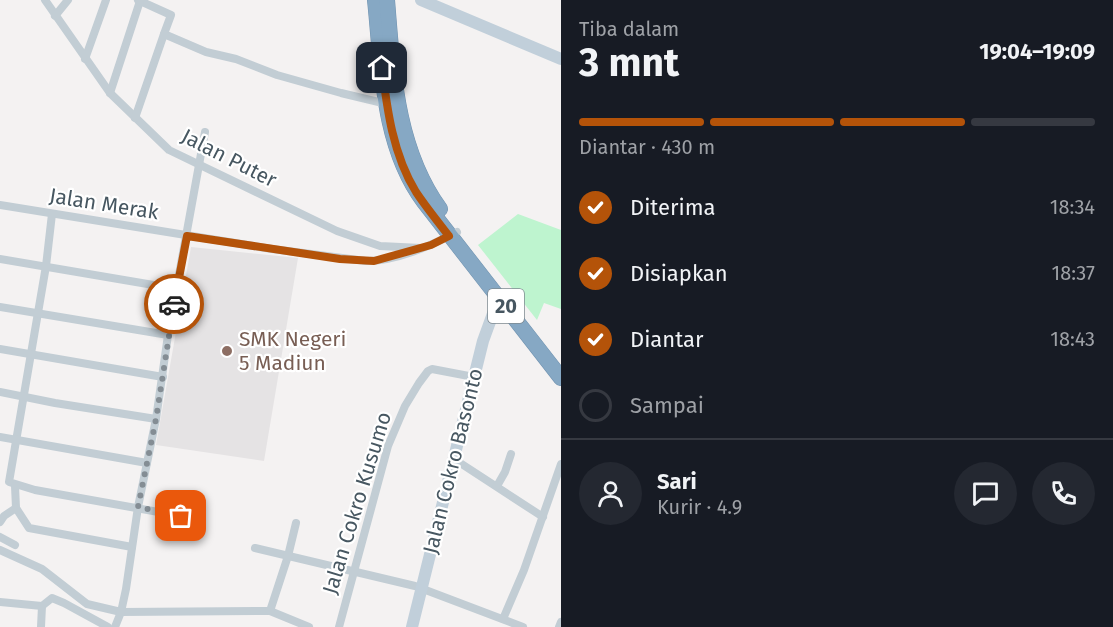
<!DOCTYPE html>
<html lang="id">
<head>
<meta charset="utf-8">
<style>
  :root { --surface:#171b24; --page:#242831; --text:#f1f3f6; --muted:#9ea1a6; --line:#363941; --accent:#b45309 }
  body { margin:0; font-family:"Fira Sans",sans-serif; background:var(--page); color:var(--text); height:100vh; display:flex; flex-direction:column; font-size:22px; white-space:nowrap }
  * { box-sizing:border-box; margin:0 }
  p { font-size:20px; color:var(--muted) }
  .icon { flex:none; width:33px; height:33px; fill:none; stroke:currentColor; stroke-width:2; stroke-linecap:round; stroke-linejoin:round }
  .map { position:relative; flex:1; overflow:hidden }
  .drawer { display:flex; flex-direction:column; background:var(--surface); width:552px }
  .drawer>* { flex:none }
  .pin { position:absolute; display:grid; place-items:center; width:51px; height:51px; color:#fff; margin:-26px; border-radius:12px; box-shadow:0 3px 9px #0006 }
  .courier { position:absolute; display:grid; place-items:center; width:60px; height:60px; margin:-30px; border:4px solid #b45309; border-radius:50%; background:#fff; color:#222; box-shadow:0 2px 8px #0007 }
  .head em { font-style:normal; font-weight:700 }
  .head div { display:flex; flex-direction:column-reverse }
  .head { display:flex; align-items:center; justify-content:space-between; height:102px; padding:0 18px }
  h1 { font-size:39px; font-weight:700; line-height:45px }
  .bar { display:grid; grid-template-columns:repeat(4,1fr); gap:9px 6px; align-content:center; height:72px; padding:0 18px }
  .bar i { height:8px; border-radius:4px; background:var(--line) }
  .bar .selected { background:var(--accent) }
  .bar p { grid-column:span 4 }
  .line { display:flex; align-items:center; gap:15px; padding:0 18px; border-top:2px solid var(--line) }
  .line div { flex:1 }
  .round { display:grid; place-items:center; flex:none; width:63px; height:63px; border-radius:32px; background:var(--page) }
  ol { padding:0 18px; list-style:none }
  li { display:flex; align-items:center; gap:18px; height:66px }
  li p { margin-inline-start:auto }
  li .icon { padding:6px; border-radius:50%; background:var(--accent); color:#fff; stroke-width:4 }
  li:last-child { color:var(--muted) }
  li i { width:33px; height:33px; border:3px solid var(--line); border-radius:50% }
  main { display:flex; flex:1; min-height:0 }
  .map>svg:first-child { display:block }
  .education { fill:#e5e3e4 }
  .green { fill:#bef4cf }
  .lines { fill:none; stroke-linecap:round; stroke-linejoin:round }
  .highway-casing { stroke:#7193b0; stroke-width:16 }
  .street { stroke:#c2cdd4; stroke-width:8 }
  .secondary { stroke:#c1cfda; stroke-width:12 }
  .highway { stroke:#86a8c4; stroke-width:15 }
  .done { stroke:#848d94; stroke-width:6; stroke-dasharray:0 10.8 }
  .route { stroke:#b45309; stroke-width:8 }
  .education-dot { fill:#8d6e63; stroke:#fff; stroke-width:2 }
  .labels { text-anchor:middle; stroke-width:4.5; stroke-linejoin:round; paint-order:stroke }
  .shield { fill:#fff; stroke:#7e8990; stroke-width:1.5 }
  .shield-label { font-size:20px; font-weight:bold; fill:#475761 }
  .street-label { font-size:21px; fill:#475761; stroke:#fff }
  .education-label { font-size:21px; fill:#785e54; stroke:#fff; text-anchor:start }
</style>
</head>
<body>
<main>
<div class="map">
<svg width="561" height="627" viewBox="0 0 561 627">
  <rect width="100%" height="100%" fill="#f4f2f2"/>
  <polygon class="education" points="191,247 298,258 264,461 156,445"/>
  <polygon class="green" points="518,214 561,230 561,309 544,303 537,320 478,245"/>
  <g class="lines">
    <g class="highway-casing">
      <g id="highway">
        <path d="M375 0C382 67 382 146 424 202L561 378"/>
        <path d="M387 0C393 72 396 148 440 209"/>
      </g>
    </g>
    <g class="street">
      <polyline points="45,0 110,93 169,150 337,231 380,246 421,248"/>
      <polyline points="138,0 171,15 164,34 206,52 236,59 277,75 341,93 387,104"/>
      <polyline points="55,16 68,0"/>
      <polyline points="85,59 106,0"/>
      <polyline points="110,93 140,1"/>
      <polyline points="135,118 164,34"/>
      <path d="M0 205 272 249 366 261C397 261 430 246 457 232"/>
      <polyline points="52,214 46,266 9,482 35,490 181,516"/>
      <polyline points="0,259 177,289"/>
      <polyline points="0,307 168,335"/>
      <polyline points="0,349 163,377"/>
      <polyline points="0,392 55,403 156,419"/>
      <polyline points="0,437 147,463"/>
      <polyline points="454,459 543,517"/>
      <polyline points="15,486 16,508 29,528 132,547"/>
      <polyline points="497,486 505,472 511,454"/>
      <polyline points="0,522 4,516 16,508"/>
      <polyline points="0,537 15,545"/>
      <polyline points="255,548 415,586 523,627"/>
      <polyline points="0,550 42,569 87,604 121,612 270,611 309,627"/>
      <polyline points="0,602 42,606"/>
      <polyline points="270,611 288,556 296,523"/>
      <polyline points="503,619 524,570 561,464"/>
      <polyline points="41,627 42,606 52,598 64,603 108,627"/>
      <polyline points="115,627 121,612 126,589 138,507 156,419 168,335 205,132"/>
      <polyline points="339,627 388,446 405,406 419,383 428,371 432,369 474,377"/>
      <polyline points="559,627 561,622"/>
    </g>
    <g class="secondary">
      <polyline points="421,0 561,59"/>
      <polyline points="412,627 483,341 499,297"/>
    </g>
    <use href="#highway" class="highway"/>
  </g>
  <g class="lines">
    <polyline class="done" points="174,304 156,419 138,507 181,516"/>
    <path class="route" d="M174 304 187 236 340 259 374 261 431 245 449 236C438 222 426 207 416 192 393 155 387 109 382 68"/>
  </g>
  <circle class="education-dot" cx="227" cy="351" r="6"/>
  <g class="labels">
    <rect class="shield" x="488" y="289" width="36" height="34" rx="4.5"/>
    <g class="shield-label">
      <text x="506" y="313">20</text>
    </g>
    <g class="street-label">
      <text transform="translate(229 158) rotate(27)" y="7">Jalan Puter</text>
      <text transform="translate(104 204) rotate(9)" y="7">Jalan Merak</text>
      <text transform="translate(453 461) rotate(-76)" y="7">Jalan Cokro Basonto</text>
      <text transform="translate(357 503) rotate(-73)" y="7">Jalan Cokro Kusumo</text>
    </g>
    <g class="education-label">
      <text x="239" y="346">SMK Negeri<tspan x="239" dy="24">5 Madiun</tspan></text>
    </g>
  </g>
</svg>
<div class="pin" style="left:181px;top:516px;background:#ea580c"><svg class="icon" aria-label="bag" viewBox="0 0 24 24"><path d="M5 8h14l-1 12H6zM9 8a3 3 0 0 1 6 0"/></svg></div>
<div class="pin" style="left:382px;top:68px;background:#1f2937"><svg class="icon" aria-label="home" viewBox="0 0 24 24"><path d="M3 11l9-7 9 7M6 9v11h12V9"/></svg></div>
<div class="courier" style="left:174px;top:304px"><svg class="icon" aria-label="car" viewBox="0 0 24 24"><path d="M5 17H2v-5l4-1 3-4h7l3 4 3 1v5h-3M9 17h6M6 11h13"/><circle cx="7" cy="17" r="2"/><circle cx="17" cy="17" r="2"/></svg></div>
</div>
<section class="drawer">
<div class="head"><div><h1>3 mnt</h1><p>Tiba dalam</p></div><em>19:04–19:09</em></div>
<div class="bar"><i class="selected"></i><i class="selected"></i><i class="selected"></i><i></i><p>Diantar · 430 m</p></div>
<ol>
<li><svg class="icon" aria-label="check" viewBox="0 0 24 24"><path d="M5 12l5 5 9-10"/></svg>Diterima<p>18:34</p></li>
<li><svg class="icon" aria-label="check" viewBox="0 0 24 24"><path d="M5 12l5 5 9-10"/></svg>Disiapkan<p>18:37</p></li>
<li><svg class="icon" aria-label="check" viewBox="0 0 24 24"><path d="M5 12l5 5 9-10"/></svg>Diantar<p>18:43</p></li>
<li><i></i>Sampai</li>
</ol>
<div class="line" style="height:108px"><a class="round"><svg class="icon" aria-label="person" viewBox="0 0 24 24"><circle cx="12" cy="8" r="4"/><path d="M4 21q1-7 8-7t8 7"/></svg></a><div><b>Sari</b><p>Kurir · 4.9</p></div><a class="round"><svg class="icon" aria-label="chat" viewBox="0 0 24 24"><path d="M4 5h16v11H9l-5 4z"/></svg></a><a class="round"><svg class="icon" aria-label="phone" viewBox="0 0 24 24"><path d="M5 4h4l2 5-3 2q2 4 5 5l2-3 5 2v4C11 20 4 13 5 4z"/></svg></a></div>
</section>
</main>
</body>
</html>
